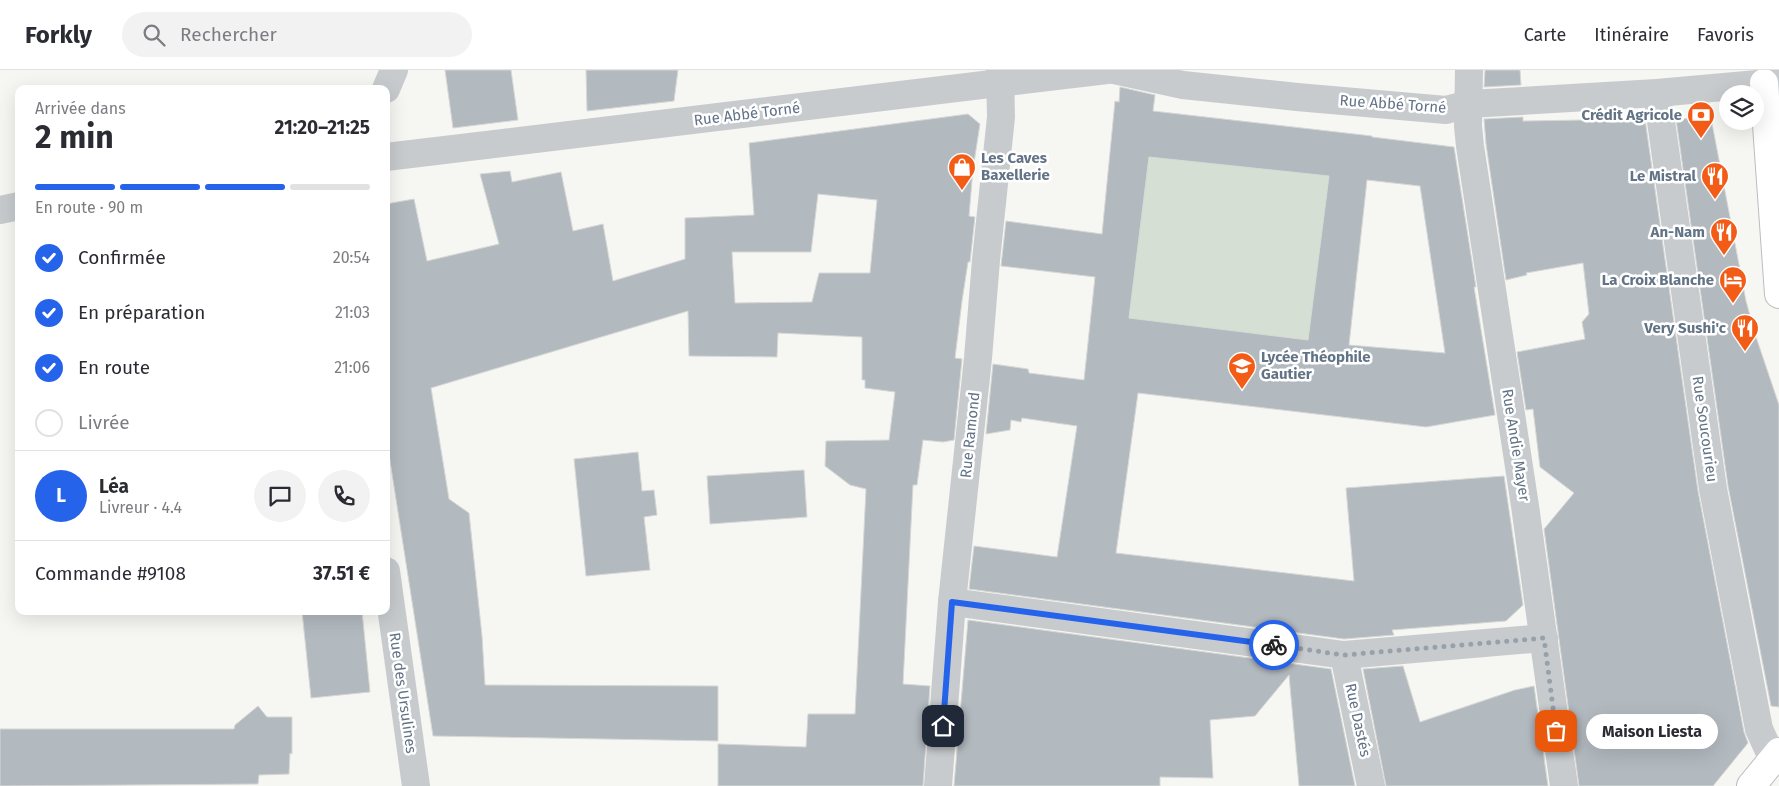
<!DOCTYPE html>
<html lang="fr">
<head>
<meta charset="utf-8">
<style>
  :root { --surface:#fff; --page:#f2f2f3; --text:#2b2b33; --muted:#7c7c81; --line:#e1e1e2; --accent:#2563eb }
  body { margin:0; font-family:"Fira Sans",sans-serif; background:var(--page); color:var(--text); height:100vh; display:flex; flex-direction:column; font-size:19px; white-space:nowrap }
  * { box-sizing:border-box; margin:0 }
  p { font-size:16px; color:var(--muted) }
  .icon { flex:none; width:28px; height:28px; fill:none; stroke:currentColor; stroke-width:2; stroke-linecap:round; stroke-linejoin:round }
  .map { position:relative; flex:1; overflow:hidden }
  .details { position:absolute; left:15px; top:15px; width:375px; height:530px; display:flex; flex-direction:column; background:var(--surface); border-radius:10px; box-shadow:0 5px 20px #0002 }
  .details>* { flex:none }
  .fabs { position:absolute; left:1719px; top:15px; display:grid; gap:10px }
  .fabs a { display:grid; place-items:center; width:45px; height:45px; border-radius:50%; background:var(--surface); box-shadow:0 5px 20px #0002; font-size:25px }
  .pin { position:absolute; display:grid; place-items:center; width:42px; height:42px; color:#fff; margin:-21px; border-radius:10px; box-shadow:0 2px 8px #0006 }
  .courier { position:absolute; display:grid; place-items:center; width:50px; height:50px; margin:-25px; border:4px solid #2563eb; border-radius:50%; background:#fff; color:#222; box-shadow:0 1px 6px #0007 }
  .bubble { position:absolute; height:35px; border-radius:18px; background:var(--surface); box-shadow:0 5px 20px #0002; font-size:16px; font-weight:700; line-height:35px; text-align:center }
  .head em { font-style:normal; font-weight:700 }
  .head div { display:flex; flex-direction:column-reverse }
  .head { display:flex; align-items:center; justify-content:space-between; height:85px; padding:0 20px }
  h1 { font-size:32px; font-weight:700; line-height:38px }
  .bar { display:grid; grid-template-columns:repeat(4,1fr); gap:8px 5px; align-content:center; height:60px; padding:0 20px }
  .bar i { height:6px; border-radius:4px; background:var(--line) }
  .bar .selected { background:var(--accent) }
  .bar p { grid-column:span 4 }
  .line { display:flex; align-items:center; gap:12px; padding:0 20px; border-top:1px solid var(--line) }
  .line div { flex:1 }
  .round { display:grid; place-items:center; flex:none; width:52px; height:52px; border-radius:26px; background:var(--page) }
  ol { padding:0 20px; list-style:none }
  li { display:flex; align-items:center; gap:15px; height:55px }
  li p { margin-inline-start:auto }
  li .icon { padding:5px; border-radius:50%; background:var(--accent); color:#fff; stroke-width:4 }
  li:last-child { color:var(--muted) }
  li i { width:28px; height:28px; border:2px solid var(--line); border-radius:50% }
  header { display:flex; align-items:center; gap:30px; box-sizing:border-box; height:70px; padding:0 25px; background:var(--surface); border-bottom:1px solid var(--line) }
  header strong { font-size:24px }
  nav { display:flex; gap:28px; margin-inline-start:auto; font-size:18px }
  .search { width:350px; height:45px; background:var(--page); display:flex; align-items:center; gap:12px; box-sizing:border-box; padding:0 18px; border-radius:28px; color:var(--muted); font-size:19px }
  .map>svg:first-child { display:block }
  .green { fill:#d6dfd3 }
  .building { fill:#b2b9bf; stroke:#d7d8d5; fill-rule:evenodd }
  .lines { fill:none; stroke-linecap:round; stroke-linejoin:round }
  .major-casing { stroke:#babdc1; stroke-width:30 }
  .minor { stroke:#c8cbce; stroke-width:28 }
  .major { stroke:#fff; stroke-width:28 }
  .done { stroke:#96a1ac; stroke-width:5; stroke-dasharray:0 9 }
  .route { stroke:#2563eb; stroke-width:6 }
  .labels { text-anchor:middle; stroke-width:5; stroke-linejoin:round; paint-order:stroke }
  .street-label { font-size:15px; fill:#627386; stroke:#fff }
  .poi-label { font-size:15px; font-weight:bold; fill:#627386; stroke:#fff; text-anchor:end }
</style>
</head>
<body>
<header>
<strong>Forkly</strong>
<div class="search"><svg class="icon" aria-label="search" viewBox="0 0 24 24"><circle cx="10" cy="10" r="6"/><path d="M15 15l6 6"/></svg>Rechercher</div>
<nav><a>Carte</a><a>Itinéraire</a><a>Favoris</a></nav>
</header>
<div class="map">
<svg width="1779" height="716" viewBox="0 0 1779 716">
  <rect width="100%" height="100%" fill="#f6f6f2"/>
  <polygon class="green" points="1149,87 1329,106 1308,270 1129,248"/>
  <g class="building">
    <polygon points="445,0 511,0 518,50 453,58"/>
    <polygon points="586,0 678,0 674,31 587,41"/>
    <polygon points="1485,0 1520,0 1521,15 1484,17"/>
    <path d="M1120 17 1155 25 1153 41 1372 66V67L1454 77 1476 217H1474L1495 345 1426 357 1138 323 1116 483 1354 511 1346 418 1504 406 1523 535 1506 551 1392 560 1394 565 1344 569 969 519 974 476 1057 487 1077 356 1022 348 1021 352 1011 350 1010 360 986 364 993 294 1028 299 1029 303 1084 310 1095 207 1001 196 1006 151 1102 164 1115 31 1119 32ZM1149 87 1329 106 1308 270 1129 248ZM1367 110 1420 116 1445 283 1349 275Z"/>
    <path d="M968 44 980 54 973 99 969 146 975 147 970 192H968L962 231 955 288 962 289 954 370 943 372 923 370 917 415H913L903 614 930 616 923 716H718V674L806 677 808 644H855L866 419 850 415 825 396 826 371 889 370 895 322 865 318V310H862V267L778 263 777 287 689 286 688 241 431 318 449 429 469 443 482 566 485 615 718 616V671L433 666 386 365V134L414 129 427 191 499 174 480 104 510 101 512 112 561 102 573 161 603 154 613 211 685 189V148L754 145 749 73ZM818 124 877 130 870 203H819L812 232 735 233 732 182H811Z"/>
    <polygon points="1523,47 1523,51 1645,49 1698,421 1744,662 1748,673 1713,716 1579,716 1544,459 1574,423 1540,397 1533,339 1526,340 1517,282 1585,269 1582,252 1589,244 1583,193 1526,203 1527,205 1506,210 1486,74 1484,49"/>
    <polygon points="1711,48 1746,231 1755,264 1779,335 1779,637 1771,636 1728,416 1676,49"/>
    <polygon points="638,382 642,421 654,420 657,445 644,447 650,500 586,506 574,389"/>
    <polygon points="804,400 807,447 710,454 707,406"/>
    <polygon points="302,541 362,541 370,622 311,628"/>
    <polygon points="968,550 1331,599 1355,716 1299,716 1289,605 1255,646 1210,650 1213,708 1160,707 1160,716 954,716"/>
    <polygon points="1403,596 1420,652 1515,620 1534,616 1548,716 1386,716 1363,599"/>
    <polygon points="258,636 267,647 292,647 292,684 290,683 289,704 259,705 258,714 0,716 0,659 234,659 235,655"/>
  </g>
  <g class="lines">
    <g class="major-casing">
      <g id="major">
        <polyline points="1764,13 1779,224"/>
        <polyline points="1751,716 1779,682"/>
      </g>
    </g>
    <g class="minor">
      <polyline points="1114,0 1183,15 1297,27 1446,40 1469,34 1657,23 1779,12"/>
      <polyline points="1469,0 1468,56 1470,76 1525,436 1564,716"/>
      <polyline points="386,19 394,0"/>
      <polyline points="1657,23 1713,419 1759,659 1773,690"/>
      <polyline points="386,87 1107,0"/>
      <polyline points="0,140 19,136"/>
      <polyline points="386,501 416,716"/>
      <polyline points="952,532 1344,585 1544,568"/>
      <polyline points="1344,585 1371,716"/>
      <polyline points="938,716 952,532 978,288 986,190 1001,47 1000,0"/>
    </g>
    <use href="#major" class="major"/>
  </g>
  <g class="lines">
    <polyline class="done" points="1274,575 1344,585 1544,568 1556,661"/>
    <polyline class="route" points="943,656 952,532 1274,575"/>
  </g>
  <defs>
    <g id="bank-pin" transform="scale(1.4375)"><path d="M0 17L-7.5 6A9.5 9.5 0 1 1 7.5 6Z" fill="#f35c16" stroke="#fff"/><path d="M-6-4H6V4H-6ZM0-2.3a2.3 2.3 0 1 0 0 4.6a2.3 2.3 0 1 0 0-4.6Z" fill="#fff"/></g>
    <g id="shop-pin" transform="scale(1.4375)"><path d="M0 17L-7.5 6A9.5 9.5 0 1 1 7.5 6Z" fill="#f35c16" stroke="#fff"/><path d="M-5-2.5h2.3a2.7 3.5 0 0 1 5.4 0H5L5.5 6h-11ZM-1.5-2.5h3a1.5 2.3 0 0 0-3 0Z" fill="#fff"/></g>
    <g id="restaurant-pin" transform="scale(1.4375)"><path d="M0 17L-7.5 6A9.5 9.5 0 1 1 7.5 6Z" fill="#f35c16" stroke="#fff"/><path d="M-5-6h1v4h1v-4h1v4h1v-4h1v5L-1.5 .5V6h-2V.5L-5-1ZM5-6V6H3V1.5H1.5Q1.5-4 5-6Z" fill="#fff"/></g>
    <g id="hotel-pin" transform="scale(1.4375)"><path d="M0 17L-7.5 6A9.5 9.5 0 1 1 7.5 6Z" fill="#f35c16" stroke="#fff"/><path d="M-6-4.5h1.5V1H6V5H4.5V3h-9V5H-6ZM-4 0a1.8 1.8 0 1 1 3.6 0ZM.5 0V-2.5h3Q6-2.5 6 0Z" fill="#fff"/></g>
    <g id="school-pin" transform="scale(1.4375)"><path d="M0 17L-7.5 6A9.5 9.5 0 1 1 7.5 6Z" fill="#f35c16" stroke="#fff"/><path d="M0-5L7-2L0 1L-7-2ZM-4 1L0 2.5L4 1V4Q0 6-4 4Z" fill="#fff"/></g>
  </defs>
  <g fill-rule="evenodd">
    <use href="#bank-pin" x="1701" y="45"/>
    <use href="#shop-pin" x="962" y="97"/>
    <use href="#restaurant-pin" x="1715" y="106"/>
    <use href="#restaurant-pin" x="1724" y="162"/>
    <use href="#hotel-pin" x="1733" y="210"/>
    <use href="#restaurant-pin" x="1745" y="258"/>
    <use href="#school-pin" x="1242" y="296"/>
  </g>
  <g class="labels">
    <g class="street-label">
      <text transform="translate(1393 34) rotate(4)" y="5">Rue Abbé Torné</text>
      <text transform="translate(747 44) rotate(-7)" y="5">Rue Abbé Torné</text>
      <text transform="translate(1705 359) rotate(82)" y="5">Rue Soucourieu</text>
      <text transform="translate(970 365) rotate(-84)" y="5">Rue Ramond</text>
      <text transform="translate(1516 375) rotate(81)" y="5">Rue Andie Mayer</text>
      <text transform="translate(403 623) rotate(82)" y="5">Rue des Ursulines</text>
      <text transform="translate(1358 650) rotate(78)" y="5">Rue Dastés</text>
    </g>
    <g class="poi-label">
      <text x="1682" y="50">Crédit Agricole</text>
      <text x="981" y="93" text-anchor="start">Les Caves<tspan x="981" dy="17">Baxellerie</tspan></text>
      <text x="1696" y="111">Le Mistral</text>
      <text x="1705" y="167">An-Nam</text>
      <text x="1714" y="215">La Croix Blanche</text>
      <text x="1726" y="263">Very Sushi'c</text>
      <text x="1261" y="292" text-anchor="start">Lycée Théophile<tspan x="1261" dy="17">Gautier</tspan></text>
    </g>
  </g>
</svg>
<div class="fabs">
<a><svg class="icon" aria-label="layers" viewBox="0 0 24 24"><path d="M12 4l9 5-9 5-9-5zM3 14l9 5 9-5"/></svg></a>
</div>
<div class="pin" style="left:1556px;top:661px;background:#ea580c"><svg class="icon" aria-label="bag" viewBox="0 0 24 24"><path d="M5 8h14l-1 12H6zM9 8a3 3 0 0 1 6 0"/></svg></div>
<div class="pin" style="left:943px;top:656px;background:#1f2937"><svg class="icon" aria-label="home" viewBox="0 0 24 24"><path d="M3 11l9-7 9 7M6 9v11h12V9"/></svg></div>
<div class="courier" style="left:1274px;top:575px"><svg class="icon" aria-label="bike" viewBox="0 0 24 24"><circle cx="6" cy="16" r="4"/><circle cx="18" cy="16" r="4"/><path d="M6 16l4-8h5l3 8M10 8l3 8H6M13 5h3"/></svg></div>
<div class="bubble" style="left:1586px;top:644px;width:132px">Maison Liesta</div>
<section class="details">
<div class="head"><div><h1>2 min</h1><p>Arrivée dans</p></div><em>21:20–21:25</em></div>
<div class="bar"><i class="selected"></i><i class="selected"></i><i class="selected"></i><i></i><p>En route · 90 m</p></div>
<ol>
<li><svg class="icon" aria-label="check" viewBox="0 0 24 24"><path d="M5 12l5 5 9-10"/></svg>Confirmée<p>20:54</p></li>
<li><svg class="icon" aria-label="check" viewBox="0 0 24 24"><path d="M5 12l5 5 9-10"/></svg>En préparation<p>21:03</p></li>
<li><svg class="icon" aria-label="check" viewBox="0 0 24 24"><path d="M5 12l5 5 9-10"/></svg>En route<p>21:06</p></li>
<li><i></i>Livrée</li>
</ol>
<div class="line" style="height:90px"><b class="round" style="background:var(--accent);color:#fff">L</b><div><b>Léa</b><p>Livreur · 4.4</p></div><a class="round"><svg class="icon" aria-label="chat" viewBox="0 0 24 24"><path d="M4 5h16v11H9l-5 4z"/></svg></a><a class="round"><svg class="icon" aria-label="phone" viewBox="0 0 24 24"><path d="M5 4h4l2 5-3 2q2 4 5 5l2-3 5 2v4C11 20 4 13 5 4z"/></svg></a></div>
<div class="line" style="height:65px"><div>Commande #9108</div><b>37.51 €</b></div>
</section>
</div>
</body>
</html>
